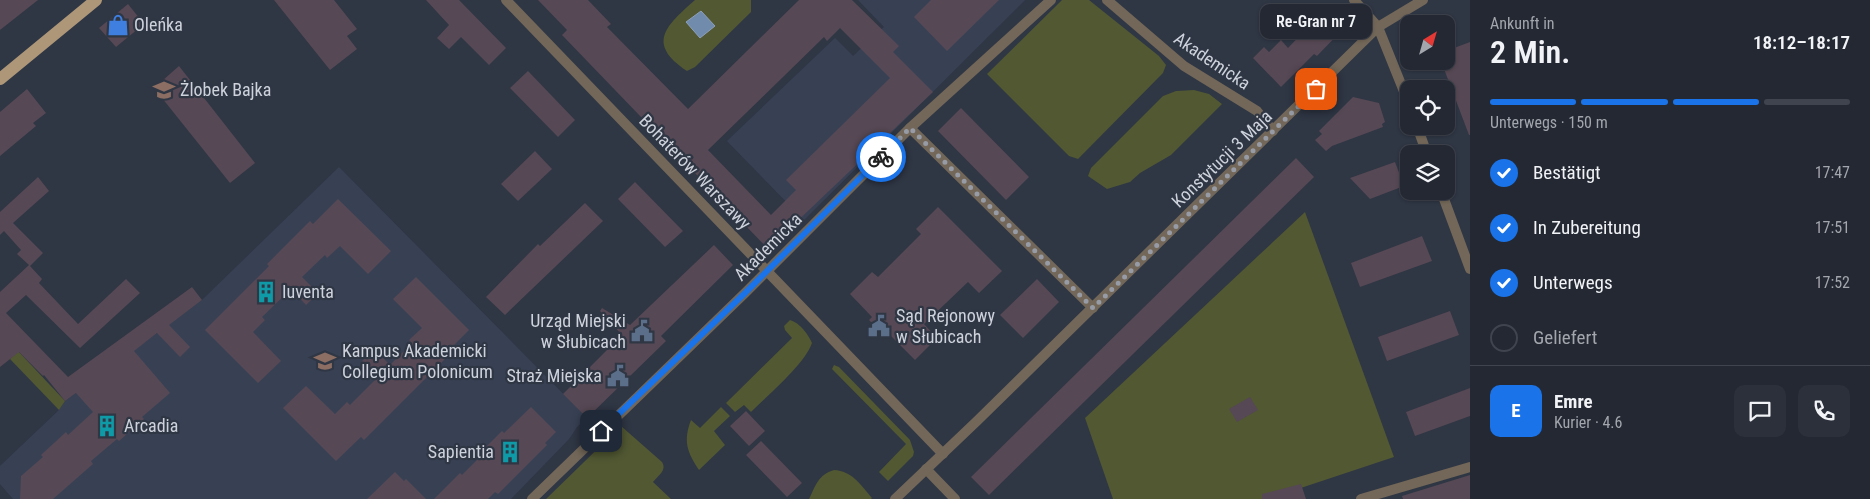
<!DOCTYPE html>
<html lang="de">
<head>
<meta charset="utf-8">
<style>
  :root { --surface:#232833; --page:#2b303b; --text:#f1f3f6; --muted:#a3a6ac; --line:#40444e; --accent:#1a73e8 }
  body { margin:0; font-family:"Roboto Condensed",sans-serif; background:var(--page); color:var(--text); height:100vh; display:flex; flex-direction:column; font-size:19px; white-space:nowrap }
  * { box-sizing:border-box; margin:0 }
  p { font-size:16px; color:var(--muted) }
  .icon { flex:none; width:28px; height:28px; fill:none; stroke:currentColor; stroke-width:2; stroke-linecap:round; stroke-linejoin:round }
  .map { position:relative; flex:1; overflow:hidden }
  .side { display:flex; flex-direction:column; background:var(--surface); width:400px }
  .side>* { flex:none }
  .needle { width:32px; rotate:37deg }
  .fabs { position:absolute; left:1400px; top:15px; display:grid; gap:10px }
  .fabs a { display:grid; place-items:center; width:55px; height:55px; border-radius:10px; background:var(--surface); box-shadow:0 1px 4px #0004,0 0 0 1px var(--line); font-size:25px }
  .pin { position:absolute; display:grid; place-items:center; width:42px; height:42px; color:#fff; margin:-21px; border-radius:10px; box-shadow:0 2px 8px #0006 }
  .courier { position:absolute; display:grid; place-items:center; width:50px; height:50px; margin:-25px; border:4px solid #1a73e8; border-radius:50%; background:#fff; color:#222; box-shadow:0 1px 6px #0007 }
  .bubble { position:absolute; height:35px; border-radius:10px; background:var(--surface); box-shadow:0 1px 4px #0004,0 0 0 1px var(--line); font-size:16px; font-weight:600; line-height:35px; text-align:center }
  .head em { font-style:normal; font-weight:600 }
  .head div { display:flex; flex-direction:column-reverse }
  .head { display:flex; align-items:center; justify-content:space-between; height:85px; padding:0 20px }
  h1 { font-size:32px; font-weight:600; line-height:38px }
  .bar { display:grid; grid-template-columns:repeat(4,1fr); gap:8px 5px; align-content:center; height:60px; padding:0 20px }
  .bar i { height:6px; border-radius:4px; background:var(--line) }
  .bar .current { background:var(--accent) }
  .bar p { grid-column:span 4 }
  .line { display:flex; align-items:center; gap:12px; padding:0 20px; border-top:1px solid var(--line) }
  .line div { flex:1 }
  .round { display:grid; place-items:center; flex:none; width:52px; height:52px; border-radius:10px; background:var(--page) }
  ol { padding:0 20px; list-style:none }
  li { display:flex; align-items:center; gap:15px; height:55px }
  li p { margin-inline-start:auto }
  li .icon { padding:5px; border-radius:50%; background:var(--accent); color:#fff; stroke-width:4 }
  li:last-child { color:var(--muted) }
  li i { width:28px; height:28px; border:2px solid var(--line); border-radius:50% }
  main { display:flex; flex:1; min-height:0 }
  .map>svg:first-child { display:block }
  .built { fill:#384154 }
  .green { fill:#515832 }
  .water { fill:#718bad; stroke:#8da0bb }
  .building { fill:#564854; fill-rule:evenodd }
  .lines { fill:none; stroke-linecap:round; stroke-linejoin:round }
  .minor { stroke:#726758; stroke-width:10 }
  .primary { stroke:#ad9778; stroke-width:12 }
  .done { stroke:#969ba6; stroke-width:5; stroke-dasharray:0 9 }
  .route { stroke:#1a73e8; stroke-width:6 }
  .labels { text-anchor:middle; stroke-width:4.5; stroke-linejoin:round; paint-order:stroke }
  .poi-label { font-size:18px; fill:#cdd2db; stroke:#2f3644; text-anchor:start }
  .street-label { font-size:18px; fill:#cdd2db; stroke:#2f3644 }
</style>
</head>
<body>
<main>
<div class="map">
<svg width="1470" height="499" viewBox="0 0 1470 499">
  <rect width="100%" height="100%" fill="#2f3644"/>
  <g class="built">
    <polygon points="858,0 1025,0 804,220 727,141 835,38 853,56 884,27"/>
    <polygon points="339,167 587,418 577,427 569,439 511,499 13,499 0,484 0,466 59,410 65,401 202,300"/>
  </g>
  <g class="green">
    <path d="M695 0H751V12L695 67 687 71C645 43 667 25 695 0Z"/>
    <polygon points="1062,0 1089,0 1159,56 1166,65 1163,73 1078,159 1069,156 987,74"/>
    <polygon points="1194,90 1209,94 1222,104 1171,155 1140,173 1130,182 1107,189 1088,176 1091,168 1163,96 1176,91"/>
    <polygon points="1305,212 1394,457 1268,499 1113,499 1085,418"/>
    <path d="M790 320C800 323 808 334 812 343 805 364 767 396 751 412L744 405 735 412 726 403 792 338 785 330 784 326Z"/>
    <polygon points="18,351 65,401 59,410 10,359"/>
    <polygon points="834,365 839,367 910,440 914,452 913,456 888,481 879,472 906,444 832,369"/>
    <path d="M721 407 730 416 714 431 725 445 699 470C687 452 683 441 691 420L700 428Z"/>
    <path d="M621 426 662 462C667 470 659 475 653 482L671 499H546Z"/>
    <path d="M834 470C852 471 861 485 872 498L871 499H809C816 485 818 475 834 470Z"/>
  </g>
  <polygon class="water" points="701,11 715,26 700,38 686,22"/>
  <g class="building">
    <polygon points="0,0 38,0 0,30"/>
    <polygon points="274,0 334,0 357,29 347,36 357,49 330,70"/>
    <polygon points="426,0 459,0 506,48 489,65 461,37 449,49 437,38 449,25"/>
    <path d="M538 0H588L611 24 607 27 688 109 799 0H852L899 46 893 52 933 92 768 249 562 35 567 30ZM840 28 890 78 786 180 796 190 771 215 708 150 824 37 827 41Z"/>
    <polygon points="931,0 999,0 947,51 914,17"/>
    <polygon points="1331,3 1350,22 1317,56 1314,54 1281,87 1253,58 1264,47 1269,52 1281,40 1288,48"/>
    <polygon points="128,4 144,24 116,47 99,28"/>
    <polygon points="1470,42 1470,135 1469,135 1441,61 1446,61 1446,51"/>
    <polygon points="179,66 255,163 230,183 154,88"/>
    <polygon points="528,71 575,120 558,137 510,88"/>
    <polygon points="27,89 46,113 33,123 36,126 0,156 0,112"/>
    <polygon points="1353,97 1379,103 1385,122 1382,124 1383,127 1332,146 1326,151 1315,140 1322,134 1319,131"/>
    <polygon points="961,108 1029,177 1006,200 938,131"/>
    <polygon points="535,151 552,169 518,201 501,184"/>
    <polygon points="1296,158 1314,177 989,495 971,477"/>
    <polygon points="1395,162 1404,186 1370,199 1350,178"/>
    <polygon points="38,177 49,191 13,223 43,253 30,266 42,279 39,283 78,324 126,279 140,293 80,348 26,295 6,313 68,377 192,287 202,300 169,325 190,347 180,357 157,333 134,351 170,393 142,417 144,419 119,441 117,439 91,461 93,464 53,499 20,499 21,476 43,457 41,455 66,432 68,435 93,412 76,393 65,401 44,375 43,376 19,352 0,367 0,292 29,265 17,254 21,250 4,231 0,235 0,212"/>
    <polygon points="635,182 683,231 665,247 618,199"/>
    <polygon points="338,199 391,251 368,274 340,246 327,258 325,255 302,277 318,293 306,305 291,289 262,317 265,320 253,332 281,361 258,383 205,330 269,266 267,264 310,221 313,224"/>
    <polygon points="585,203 603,221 505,315 486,297 538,244 540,246"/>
    <polygon points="938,207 1002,271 979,293 968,282 924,324 937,338 915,360 882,327 879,330 869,320 872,317 850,294 872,272 878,277 921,234 916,229"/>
    <polygon points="1422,236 1432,261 1360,287 1351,263"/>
    <polygon points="714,245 733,265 661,336 666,341 587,418 563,394 622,335 600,311 602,308 630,325"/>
    <polygon points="416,277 469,330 444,355 447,357 364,440 361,437 336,461 283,408 306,386 335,414 347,402 350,405 378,377 362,361 374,349 390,365 412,343 409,340 422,328 393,299"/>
    <polygon points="1037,279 1059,302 1023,338 1000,315"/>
    <polygon points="1450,311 1459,335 1387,361 1378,337"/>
    <polygon points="1470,388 1470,416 1415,436 1406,412"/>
    <polygon points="1250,397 1258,410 1237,422 1229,409"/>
    <polygon points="531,407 556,432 545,443 547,445 498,494 495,492 488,499 434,499 460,473 462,475 486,451 484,449 502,431 504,433"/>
    <polygon points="746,411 765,431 749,446 730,426"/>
    <polygon points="761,441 802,483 787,497 746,455"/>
    <polygon points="395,472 404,481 406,479 426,499 367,499"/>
    <polygon points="1470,475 1470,499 1403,499 1402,496"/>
    <polygon points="1301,484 1306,499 1262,499 1262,494"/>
  </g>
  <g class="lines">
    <g class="minor">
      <polyline points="506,0 943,454"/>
      <polyline points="1107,0 1184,66 1257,111 1273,131"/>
      <polyline points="1354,0 1378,27 1409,104"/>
      <polyline points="1417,126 1427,154"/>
      <polyline points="910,128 1093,308"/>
      <polyline points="1441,191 1470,269"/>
      <polyline points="926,469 955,499"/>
      <polyline points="532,499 745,293 910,128 1051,0"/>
      <polyline points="895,499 977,421 1378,27 1423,0"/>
      <polyline points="1361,499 1470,467"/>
    </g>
    <polyline class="primary" points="0,79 96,0"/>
  </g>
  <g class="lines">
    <polyline class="done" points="881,157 910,128 1093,308 1316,89"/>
    <polyline class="route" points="601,431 745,293 881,157"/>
  </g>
  <defs>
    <g id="shop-bare" transform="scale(1.725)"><path d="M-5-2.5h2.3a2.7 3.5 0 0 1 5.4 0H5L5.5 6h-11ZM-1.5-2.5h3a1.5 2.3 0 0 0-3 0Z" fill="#3f7fe0" stroke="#2f3644" stroke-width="2.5" paint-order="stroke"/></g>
    <g id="school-bare" transform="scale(1.725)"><path d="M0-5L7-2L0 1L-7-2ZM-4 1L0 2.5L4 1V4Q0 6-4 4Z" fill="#8d6e63" stroke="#2f3644" stroke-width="2.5" paint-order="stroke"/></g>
    <g id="building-bare" transform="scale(1.725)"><path d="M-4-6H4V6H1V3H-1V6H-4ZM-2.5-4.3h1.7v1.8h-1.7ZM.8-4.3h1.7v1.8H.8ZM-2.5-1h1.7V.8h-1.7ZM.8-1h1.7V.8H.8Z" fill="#0f9aa8" stroke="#2f3644" stroke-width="2.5" paint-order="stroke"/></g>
    <g id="civic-bare" transform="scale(1.725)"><path d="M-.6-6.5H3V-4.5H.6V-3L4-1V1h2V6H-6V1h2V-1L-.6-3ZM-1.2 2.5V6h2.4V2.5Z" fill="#5c6f8a" stroke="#2f3644" stroke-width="2.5" paint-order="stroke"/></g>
    <g id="university-bare" transform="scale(1.725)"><path d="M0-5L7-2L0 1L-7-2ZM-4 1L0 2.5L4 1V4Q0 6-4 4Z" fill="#8d6e63" stroke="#2f3644" stroke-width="2.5" paint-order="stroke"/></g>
  </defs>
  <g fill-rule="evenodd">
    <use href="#shop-bare" x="118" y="25"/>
    <use href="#school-bare" x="164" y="90"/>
    <use href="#building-bare" x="266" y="292"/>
    <use href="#civic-bare" x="879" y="326"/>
    <use href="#civic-bare" x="642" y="331"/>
    <use href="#university-bare" x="325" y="361"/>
    <use href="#civic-bare" x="618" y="376"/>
    <use href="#building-bare" x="107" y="426"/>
    <use href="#building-bare" x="510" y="452"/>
  </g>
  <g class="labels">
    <g class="poi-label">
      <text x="134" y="31">Oleńka</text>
      <text x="180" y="96">Żlobek Bajka</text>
      <text x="282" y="298">Iuventa</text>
      <text x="896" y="322">Sąd Rejonowy<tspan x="896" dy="21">w Słubicach</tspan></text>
      <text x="626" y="327" text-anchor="end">Urząd Miejski<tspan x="626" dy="21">w Słubicach</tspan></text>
      <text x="342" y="357">Kampus Akademicki<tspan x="342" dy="21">Collegium Polonicum</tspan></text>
      <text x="602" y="382" text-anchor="end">Straż Miejska</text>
      <text x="124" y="432">Arcadia</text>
      <text x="494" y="458" text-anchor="end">Sapientia</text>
    </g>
    <g class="street-label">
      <text transform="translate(1212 61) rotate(34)" y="6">Akademicka</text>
      <text transform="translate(1222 159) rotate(-44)" y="6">Konstytucji 3 Maja</text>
      <text transform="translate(695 172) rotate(46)" y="6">Bohaterów Warszawy</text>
      <text transform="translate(768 247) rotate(-45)" y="6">Akademicka</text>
    </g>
  </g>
</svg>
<div class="fabs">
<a><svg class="needle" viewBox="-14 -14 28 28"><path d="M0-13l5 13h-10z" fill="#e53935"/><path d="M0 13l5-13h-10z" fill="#a3a6ac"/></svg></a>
<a><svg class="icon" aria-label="locate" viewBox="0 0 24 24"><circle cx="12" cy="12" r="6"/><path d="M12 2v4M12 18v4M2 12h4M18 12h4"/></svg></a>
<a><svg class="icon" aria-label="layers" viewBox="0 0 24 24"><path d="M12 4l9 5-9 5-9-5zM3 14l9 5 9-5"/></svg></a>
</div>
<div class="pin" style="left:1316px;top:89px;background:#ea580c"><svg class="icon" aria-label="bag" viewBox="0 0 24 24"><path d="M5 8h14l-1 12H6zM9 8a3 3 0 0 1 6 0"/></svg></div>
<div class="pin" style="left:601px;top:431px;background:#1f2937"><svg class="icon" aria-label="home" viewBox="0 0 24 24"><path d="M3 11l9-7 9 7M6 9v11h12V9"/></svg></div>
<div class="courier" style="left:881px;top:157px"><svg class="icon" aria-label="bike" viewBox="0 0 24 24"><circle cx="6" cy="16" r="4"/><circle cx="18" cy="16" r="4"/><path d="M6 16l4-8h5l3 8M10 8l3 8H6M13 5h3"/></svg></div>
<div class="bubble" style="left:1260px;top:4px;width:112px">Re-Gran nr 7</div>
</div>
<section class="side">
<div class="head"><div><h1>2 Min.</h1><p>Ankunft in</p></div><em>18:12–18:17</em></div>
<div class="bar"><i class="current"></i><i class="current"></i><i class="current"></i><i></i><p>Unterwegs · 150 m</p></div>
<ol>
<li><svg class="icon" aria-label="check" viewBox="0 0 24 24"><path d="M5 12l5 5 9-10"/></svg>Bestätigt<p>17:47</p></li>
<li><svg class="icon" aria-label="check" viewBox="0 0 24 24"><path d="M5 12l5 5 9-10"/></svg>In Zubereitung<p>17:51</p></li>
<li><svg class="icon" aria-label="check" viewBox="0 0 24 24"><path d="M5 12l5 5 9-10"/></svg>Unterwegs<p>17:52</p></li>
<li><i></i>Geliefert</li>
</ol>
<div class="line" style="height:90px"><b class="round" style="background:var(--accent);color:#fff">E</b><div><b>Emre</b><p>Kurier · 4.6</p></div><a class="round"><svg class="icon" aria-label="chat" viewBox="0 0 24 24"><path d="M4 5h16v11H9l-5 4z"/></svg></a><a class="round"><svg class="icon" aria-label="phone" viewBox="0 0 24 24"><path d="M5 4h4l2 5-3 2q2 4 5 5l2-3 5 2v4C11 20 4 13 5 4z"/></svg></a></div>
</section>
</main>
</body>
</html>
